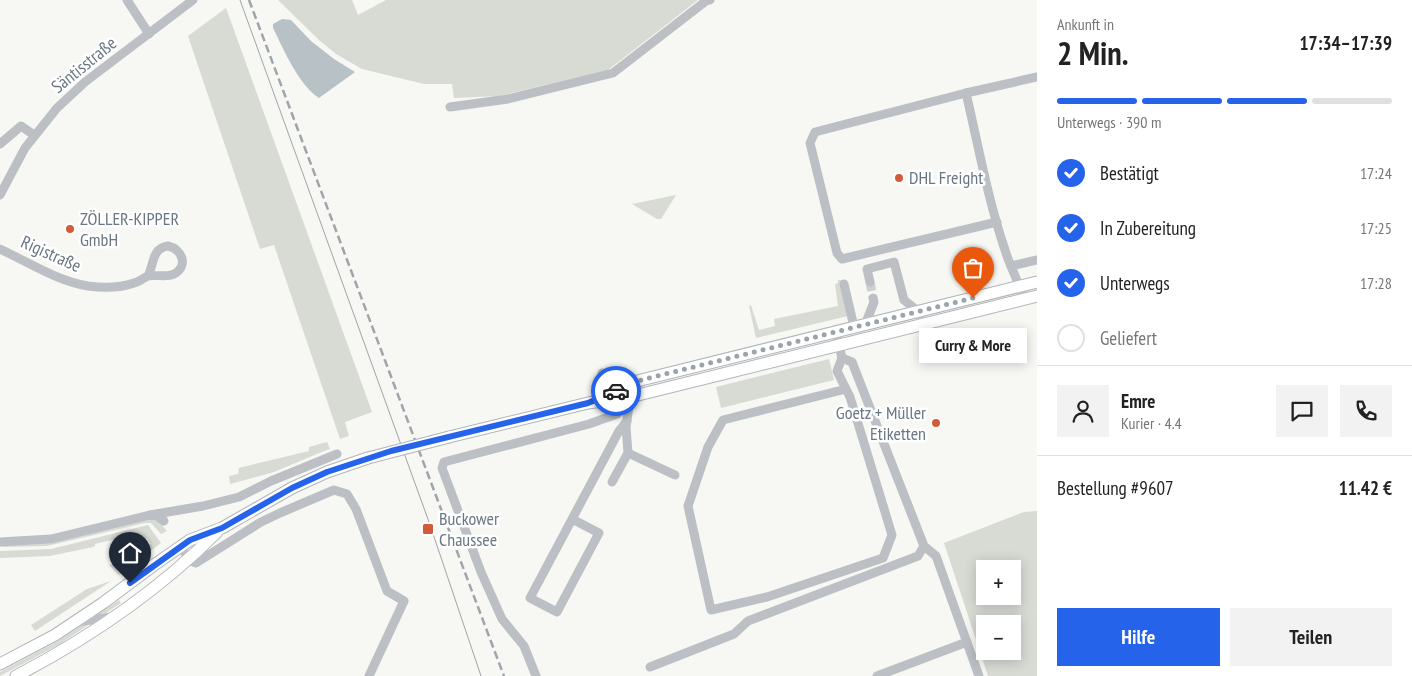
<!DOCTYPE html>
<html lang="de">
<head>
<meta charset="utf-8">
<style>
  :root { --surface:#fff; --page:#f2f2f2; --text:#222; --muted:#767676; --line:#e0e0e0; --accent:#2563eb }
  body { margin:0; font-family:"PT Sans Narrow",sans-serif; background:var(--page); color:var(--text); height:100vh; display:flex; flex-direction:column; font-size:19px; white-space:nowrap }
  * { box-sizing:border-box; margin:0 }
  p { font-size:16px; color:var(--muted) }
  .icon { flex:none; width:28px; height:28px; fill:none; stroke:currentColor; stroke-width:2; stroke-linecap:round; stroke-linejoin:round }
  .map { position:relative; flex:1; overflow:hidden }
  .side { display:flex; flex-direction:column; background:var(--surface); width:375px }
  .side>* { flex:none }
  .fabs { position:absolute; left:976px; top:560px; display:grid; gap:10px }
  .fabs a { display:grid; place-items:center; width:45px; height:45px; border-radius:0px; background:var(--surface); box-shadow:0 2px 12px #0003; font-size:25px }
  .pin { position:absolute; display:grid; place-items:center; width:42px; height:42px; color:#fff; margin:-51px -21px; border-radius:50% 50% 50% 0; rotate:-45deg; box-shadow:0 0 5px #0007 }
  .pin .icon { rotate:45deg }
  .courier { position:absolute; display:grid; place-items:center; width:50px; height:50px; margin:-25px; border:4px solid #2563eb; border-radius:50%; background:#fff; color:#222; box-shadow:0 1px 6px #0007 }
  .bubble { position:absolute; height:35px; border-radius:0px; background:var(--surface); box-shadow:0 2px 12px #0003; font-size:16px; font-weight:700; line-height:35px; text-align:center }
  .summary em { font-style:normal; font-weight:700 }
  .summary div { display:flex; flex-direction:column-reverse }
  .summary { display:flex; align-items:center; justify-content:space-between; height:85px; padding:0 20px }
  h1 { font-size:32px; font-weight:700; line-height:38px }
  .bar { display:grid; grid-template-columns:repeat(4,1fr); gap:8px 5px; align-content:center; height:60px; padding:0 20px }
  .bar i { height:6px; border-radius:4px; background:var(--line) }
  .bar .current { background:var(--accent) }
  .bar p { grid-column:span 4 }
  .line { display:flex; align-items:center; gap:12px; padding:0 20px; border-top:1px solid var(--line) }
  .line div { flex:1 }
  .round { display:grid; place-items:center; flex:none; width:52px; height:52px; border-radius:0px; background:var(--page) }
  ol { padding:0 20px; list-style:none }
  li { display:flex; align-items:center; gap:15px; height:55px }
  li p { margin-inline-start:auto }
  li .icon { padding:5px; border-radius:50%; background:var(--accent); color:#fff; stroke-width:4 }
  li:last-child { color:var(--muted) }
  li i { width:28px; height:28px; border:2px solid var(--line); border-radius:50% }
  .button { display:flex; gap:10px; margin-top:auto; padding:10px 20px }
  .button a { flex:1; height:58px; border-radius:0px; background:var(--accent); color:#fff; font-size:20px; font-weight:700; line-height:58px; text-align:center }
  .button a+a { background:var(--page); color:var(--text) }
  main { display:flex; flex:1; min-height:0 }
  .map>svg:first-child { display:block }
  .green { fill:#d7dbd4; fill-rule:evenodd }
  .water { fill:#b8c2c6 }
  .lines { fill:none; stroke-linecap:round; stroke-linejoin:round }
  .minor-tunnel { stroke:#ccd1d2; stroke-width:9; stroke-dasharray:9 4.5; stroke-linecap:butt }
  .major-casing { stroke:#b0b5b8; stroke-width:13 }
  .minor { stroke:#bcc0c4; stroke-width:9 }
  .major { stroke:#fff; stroke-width:11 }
  .tram { stroke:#9fa5aa; stroke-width:1 }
  .rail { stroke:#9fa5aa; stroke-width:2.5; stroke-dasharray:8 4; stroke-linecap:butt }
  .major-bridge-casing { stroke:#b0b5b8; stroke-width:13; stroke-linecap:butt }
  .major-bridge { stroke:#fff; stroke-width:11 }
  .done { stroke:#9ba4aa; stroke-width:5; stroke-dasharray:0 9 }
  .route { stroke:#2563eb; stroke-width:6 }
  .poi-dot { fill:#d25c39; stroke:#fff; stroke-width:2 }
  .labels { text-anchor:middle; stroke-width:5; stroke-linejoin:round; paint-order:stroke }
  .street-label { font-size:18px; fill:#697782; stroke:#fff }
  .poi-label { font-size:18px; fill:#697782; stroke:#fff; text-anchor:start }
</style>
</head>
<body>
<main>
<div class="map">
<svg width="1037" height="676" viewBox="0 0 1037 676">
  <rect width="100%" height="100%" fill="#f7f7f4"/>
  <g class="green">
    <polygon points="278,0 352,0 358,15 386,0 698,0 608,70 499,96 454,98 452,84 424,84 362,69 336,54 319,40"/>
    <polygon points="226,8 372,412 345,422 349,436 340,439 274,245 260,249 188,36"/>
    <polygon points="676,195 661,219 657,219 632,204"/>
    <polygon points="838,280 841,280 848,316 756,338 749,306 751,305 759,330 775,326 774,319 838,306 835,284 838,283"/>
    <polygon points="829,359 834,380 721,408 716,387"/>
    <polygon points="327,442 330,449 324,451 274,472 230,484 229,476 238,474 239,468 309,451 309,447"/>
    <path d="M1037 511V676H988L944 543 1024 512ZM985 569H1012V596H985ZM985 624H1012V651H985Z"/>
    <path d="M149 519C158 519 161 524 167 531L161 534 151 523H145L47 546 3 547 4 545 48 544Z"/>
    <polygon points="148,525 161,543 119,575 109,565 126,561 125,558 133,556 132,552 151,544 147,538 140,541 138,534 95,544 95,546 93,547 50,556 0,558 0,551 51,549"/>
    <polygon points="111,581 35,631 31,625 87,589"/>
    <polygon points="119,600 121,603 60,644 0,676 0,672 58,641"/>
  </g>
  <path class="water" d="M282 19 291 20 311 41 334 59 355 72 319 98C298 84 284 50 273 28V24Z"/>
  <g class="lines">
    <polyline class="minor-tunnel" points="870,282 873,298"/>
    <g class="major-casing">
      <g id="major">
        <polyline points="603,396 641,380 1037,282"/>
        <polyline points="449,437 588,403 630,397 1037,296"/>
        <polyline points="0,664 55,635 103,603 154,565 190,540 222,528 292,488 327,472 368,458"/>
        <path d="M16 676C89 638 159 590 217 532"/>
      </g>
    </g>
    <g class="minor">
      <polyline points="127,0 149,34"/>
      <path d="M966 93C978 144 988 200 1005 250 1010 267 1019 282 1024 300"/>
      <polyline points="450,107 508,99 613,73 706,1 710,0"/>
      <polyline points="0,144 21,126 34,135"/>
      <polyline points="0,195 25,148 57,108 85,82 193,0"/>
      <polyline points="997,222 842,259 837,253 810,143 815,132 966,93 1037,77"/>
      <path d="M0 249C28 262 57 281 88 286 103 288 120 288 134 283 139 282 143 278 148 276 156 274 166 278 174 274 189 266 182 249 168 246 152 248 154 264 148 276"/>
      <polyline points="1011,266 1037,260"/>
      <polyline points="870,282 867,269 894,262 904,300 918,311 922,324"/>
      <polyline points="844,284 854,327"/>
      <polyline points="865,325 874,302 873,298"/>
      <polyline points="836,332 842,358 852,362 924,546 936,556 979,676"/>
      <polyline points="842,358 837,371 850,397 892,535 883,558 767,597 711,610 688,506 708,447 723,420 846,389"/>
      <polyline points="602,373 640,380"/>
      <polyline points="628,453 675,475"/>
      <polyline points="612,482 628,453 626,427 630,399"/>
      <polyline points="150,515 203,506 239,497 271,481 337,454"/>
      <polyline points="572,519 599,533 557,612 530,598 619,431 627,421"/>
      <polyline points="0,542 51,539 150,515 157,516 164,521"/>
      <polyline points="181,546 189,560 196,563 261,522 280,513 334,490 347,494 356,509 387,591 404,601 369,676"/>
      <polyline points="77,622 111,617"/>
      <polyline points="650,667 734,634 748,621 918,556 924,546"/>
      <polyline points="536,676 524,646 502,619 481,572 442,468 444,462 589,424 617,414 630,397"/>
      <polyline points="877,676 967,642"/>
    </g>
    <use href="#major" class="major"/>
    <polyline class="tram" points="240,0 429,522 481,676"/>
    <polyline class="rail" points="249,0 504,676"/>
    <g class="major-bridge-casing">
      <polyline id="major-bridge" points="368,458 449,437"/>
    </g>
    <use href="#major-bridge" class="major-bridge"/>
  </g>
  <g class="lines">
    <polyline class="done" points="616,391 641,380 973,298"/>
    <polyline class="route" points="130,583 190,540 222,528 292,488 327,472 391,451 588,403 616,391"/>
  </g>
  <g class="poi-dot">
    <circle cx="899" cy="178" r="5"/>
    <circle cx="70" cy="229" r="5"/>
    <circle cx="936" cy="423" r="5"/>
    <rect x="422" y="523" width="12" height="12" rx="2.5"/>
  </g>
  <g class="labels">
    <g class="street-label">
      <text transform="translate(84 65) rotate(-39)" y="6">Säntisstraße</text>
      <text transform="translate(51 254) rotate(24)" y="6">Rigistraße</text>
    </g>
    <g class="poi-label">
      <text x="909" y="184">DHL Freight</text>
      <text x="80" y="225">ZÖLLER-KIPPER<tspan x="80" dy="21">GmbH</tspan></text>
      <text x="926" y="419" text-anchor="end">Goetz + Müller<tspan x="926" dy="21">Etiketten</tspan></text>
      <text x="439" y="525">Buckower<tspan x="439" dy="21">Chaussee</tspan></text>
    </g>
  </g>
</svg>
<div class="fabs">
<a>+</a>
<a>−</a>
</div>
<div class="pin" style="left:973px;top:298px;background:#ea580c"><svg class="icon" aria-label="bag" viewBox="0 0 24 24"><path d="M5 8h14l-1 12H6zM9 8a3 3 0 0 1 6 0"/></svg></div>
<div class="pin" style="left:130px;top:583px;background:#1f2937"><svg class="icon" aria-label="home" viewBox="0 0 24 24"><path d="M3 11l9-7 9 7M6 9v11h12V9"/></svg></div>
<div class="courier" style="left:616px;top:391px"><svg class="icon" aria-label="car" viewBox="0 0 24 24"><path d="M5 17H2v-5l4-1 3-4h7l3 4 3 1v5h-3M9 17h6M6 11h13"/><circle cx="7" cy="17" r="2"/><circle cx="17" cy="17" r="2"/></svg></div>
<div class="bubble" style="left:919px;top:328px;width:108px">Curry &amp; More</div>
</div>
<section class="side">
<div class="summary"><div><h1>2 Min.</h1><p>Ankunft in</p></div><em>17:34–17:39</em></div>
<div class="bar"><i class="current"></i><i class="current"></i><i class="current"></i><i></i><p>Unterwegs · 390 m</p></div>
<ol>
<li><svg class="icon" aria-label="check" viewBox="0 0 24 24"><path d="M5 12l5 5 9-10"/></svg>Bestätigt<p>17:24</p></li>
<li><svg class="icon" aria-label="check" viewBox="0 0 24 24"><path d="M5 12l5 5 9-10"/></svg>In Zubereitung<p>17:25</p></li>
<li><svg class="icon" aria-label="check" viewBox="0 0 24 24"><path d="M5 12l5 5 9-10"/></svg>Unterwegs<p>17:28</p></li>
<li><i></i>Geliefert</li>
</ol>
<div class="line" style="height:90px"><a class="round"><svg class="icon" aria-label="person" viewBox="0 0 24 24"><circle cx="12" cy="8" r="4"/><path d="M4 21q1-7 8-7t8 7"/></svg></a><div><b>Emre</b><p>Kurier · 4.4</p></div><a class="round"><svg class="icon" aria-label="chat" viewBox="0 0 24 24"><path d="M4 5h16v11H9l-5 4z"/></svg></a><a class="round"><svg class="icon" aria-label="phone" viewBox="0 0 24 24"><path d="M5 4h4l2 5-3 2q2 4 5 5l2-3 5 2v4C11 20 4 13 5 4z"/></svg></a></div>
<div class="line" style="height:65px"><div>Bestellung #9607</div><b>11.42 €</b></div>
<div class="button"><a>Hilfe</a><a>Teilen</a></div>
</section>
</main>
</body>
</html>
